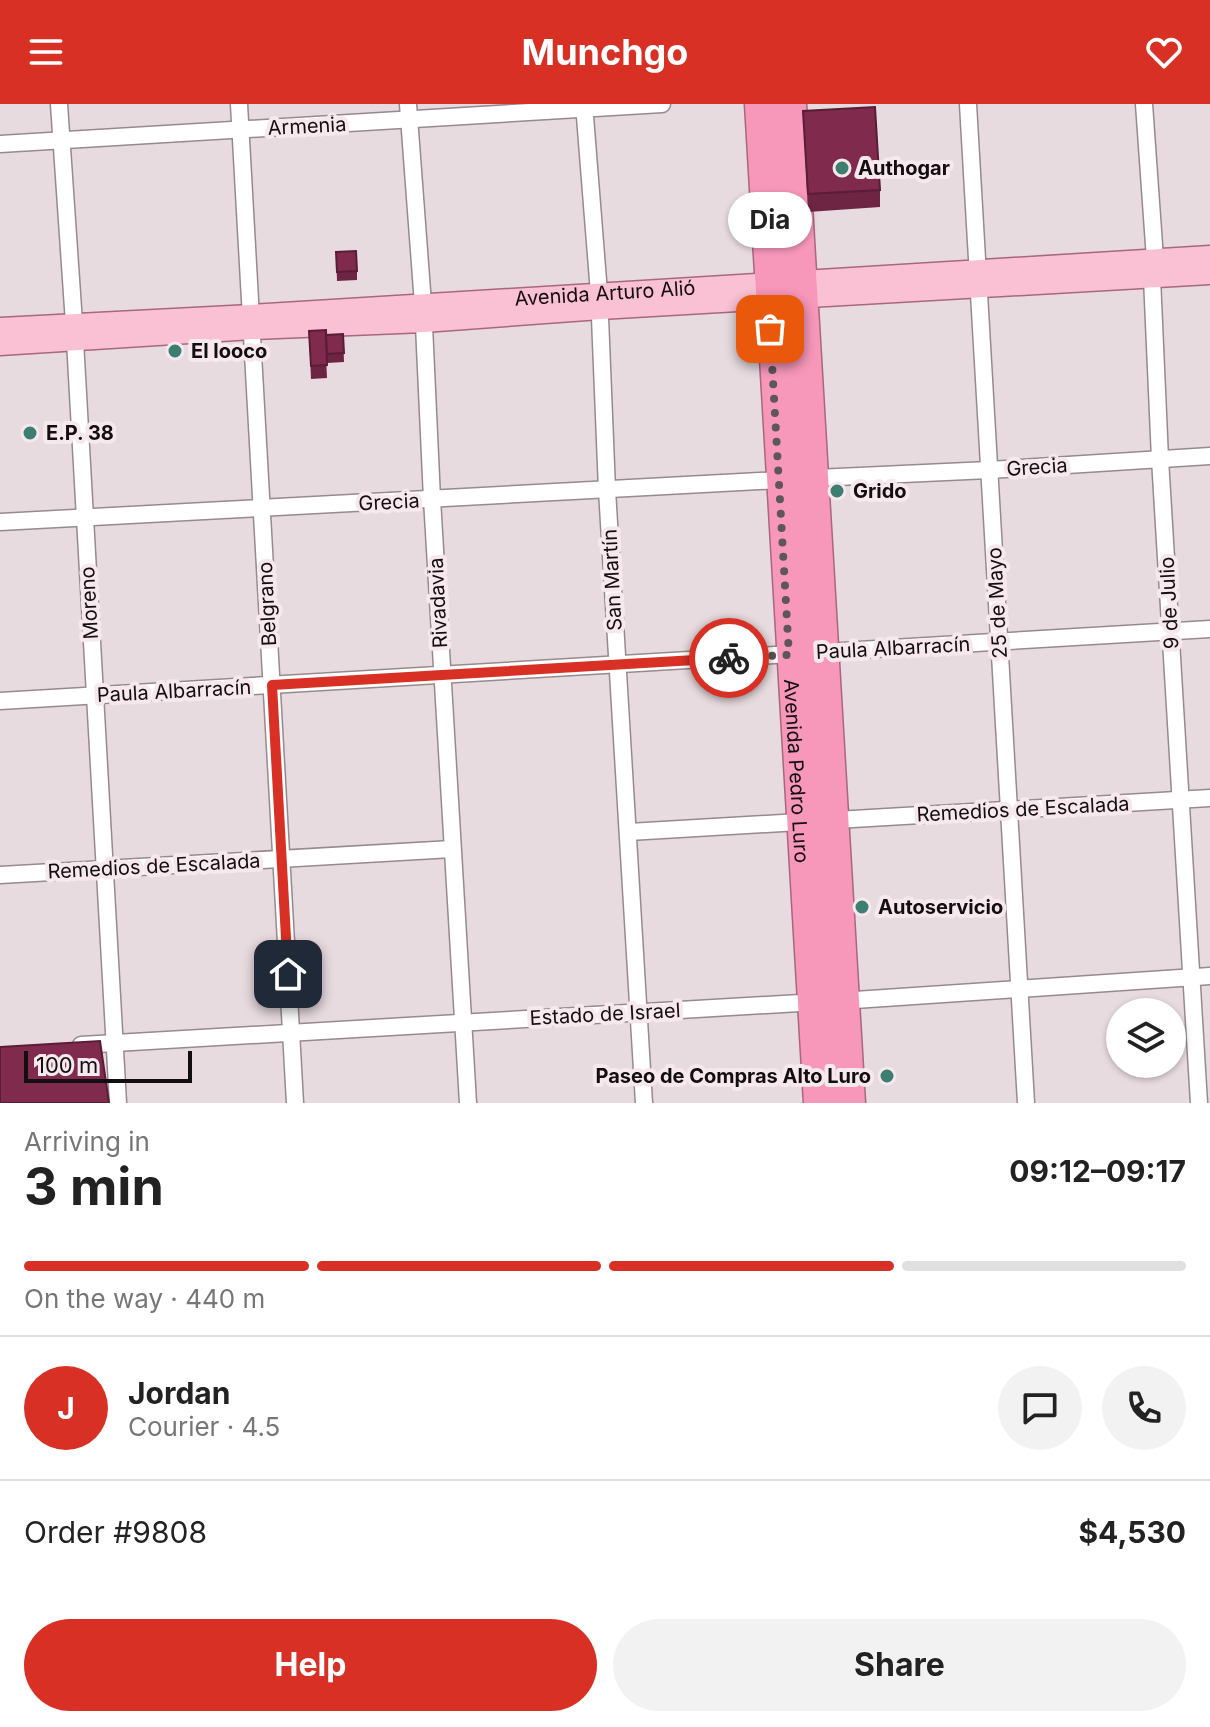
<!DOCTYPE html>
<html lang="en">
<head>
<meta charset="utf-8">
<style>
  :root { --surface:#fff; --page:#f2f2f2; --text:#222; --muted:#767676; --line:#e0e0e0; --accent:#d93025 }
  body { margin:0; font-family:Inter,sans-serif; background:var(--page); color:var(--text); height:100vh; display:flex; flex-direction:column; font-size:30px; white-space:nowrap }
  * { box-sizing:border-box; margin:0 }
  p { font-size:26px; color:var(--muted) }
  .icon { flex:none; width:44px; height:44px; fill:none; stroke:currentColor; stroke-width:2; stroke-linecap:round; stroke-linejoin:round }
  .map { position:relative; height:999px; overflow:hidden }
  .sheet { display:flex; flex-direction:column; background:var(--surface); flex:1 }
  .sheet>* { flex:none }
  .fabs { position:absolute; left:1106px; top:894px; display:grid; gap:16px }
  .fabs a { display:grid; place-items:center; width:80px; height:80px; border-radius:50%; background:var(--surface); box-shadow:0 2px 6px #0004; font-size:40px }
  .scale { position:absolute; left:24px; bottom:20px; width:168px; box-sizing:border-box; padding-left:8px; border:4px solid #130e10; border-top:0; font-size:22px; line-height:28px; white-space:nowrap; color:#130e10; -webkit-text-stroke:6px #f6e8ec; paint-order:stroke }
  .pin { position:absolute; display:grid; place-items:center; width:68px; height:68px; color:#fff; margin:-34px; border-radius:16px; box-shadow:0 4px 12px #0006 }
  .courier { position:absolute; display:grid; place-items:center; width:80px; height:80px; margin:-40px; border:6px solid #d93025; border-radius:50%; background:#fff; color:#222; box-shadow:0 2px 10px #0007 }
  .bubble { position:absolute; height:56px; border-radius:28px; background:var(--surface); box-shadow:0 2px 6px #0004; font-size:26px; font-weight:700; line-height:56px; text-align:center }
  .summary em { font-style:normal; font-weight:700 }
  .summary div { display:flex; flex-direction:column-reverse }
  .summary { display:flex; align-items:center; justify-content:space-between; height:136px; padding:0 24px }
  h1 { font-size:52px; font-weight:700; line-height:60px }
  .bar { display:grid; grid-template-columns:repeat(4,1fr); gap:12px 8px; align-content:center; height:96px; padding:0 24px }
  .bar i { height:10px; border-radius:6px; background:var(--line) }
  .bar .current { background:var(--accent) }
  .bar p { grid-column:span 4 }
  .line { display:flex; align-items:center; gap:20px; padding:0 24px; border-top:2px solid var(--line) }
  .line div { flex:1 }
  .round { display:grid; place-items:center; flex:none; width:84px; height:84px; border-radius:42px; background:var(--page) }
  .action { display:flex; gap:16px; margin-top:auto; padding:16px 24px }
  .action a { flex:1; height:92px; border-radius:48px; background:var(--accent); color:#fff; font-size:32px; font-weight:700; line-height:92px; text-align:center }
  .action a+a { background:var(--page); color:var(--text) }
  header { display:flex; justify-content:space-between; align-items:center; height:104px; padding:0 24px; background:var(--accent); color:#fff; font-size:36px; font-weight:700 }
  .map>svg:first-child { display:block }
  .lines { fill:none; stroke-linecap:round; stroke-linejoin:round }
  .minor-casing { stroke:#968a8d; stroke-width:19 }
  .major-casing { stroke:#a7677e; stroke-width:23 }
  .highway-casing { stroke:#a7677e; stroke-width:27 }
  .minor { stroke:#fff; stroke-width:16 }
  .major { stroke:#fac1d5; stroke-width:20 }
  .highway { stroke:#f797b9; stroke-width:24 }
  .wall { fill:#6e2443 }
  .building { fill:#802a4e; stroke:#5a1d37; stroke-width:2 }
  .done { stroke:#5e5658; stroke-width:8; stroke-dasharray:0 14.4 }
  .route { stroke:#d93025; stroke-width:10 }
  .poi-dot { fill:#3c7f71; stroke:#f6e8ec; stroke-width:3 }
  .labels { text-anchor:middle; stroke-width:8; stroke-linejoin:round; paint-order:stroke }
  .street-label { font-size:20px; fill:#130e10; stroke:#f6e8ec }
  .poi-label { font-size:20px; font-weight:bold; fill:#130e10; stroke:#f6e8ec; text-anchor:start }
</style>
</head>
<body>
<header><svg class="icon" aria-label="menu" viewBox="0 0 24 24"><path d="M4 6h16M4 12h16M4 18h16"/></svg>Munchgo<svg class="icon" aria-label="heart" viewBox="0 0 24 24"><path d="M12 20l-8-8c-3-5 5-10 8-4 3-6 11-1 8 4z"/></svg></header>
<div class="map">
<svg width="1210" height="999" viewBox="0 0 1210 999">
  <rect width="100%" height="100%" fill="#e8dbdf"/>
  <g class="lines">
    <g class="minor-casing">
      <g id="minor">
        <polyline points="59,0 74,219 118,999"/>
        <polyline points="239,0 295,999"/>
        <polyline points="408,0 423,200 432,395 468,999"/>
        <polyline points="584,0 599,189 607,386 644,999"/>
        <polyline points="968,0 1026,999"/>
        <polyline points="1144,0 1155,155 1152,174 1160,355 1199,999"/>
        <polyline points="0,40 662,0"/>
        <polyline points="816,374 989,366 1210,352"/>
        <polyline points="0,418 779,376"/>
        <polyline points="0,597 1210,525"/>
        <polyline points="836,716 1210,694"/>
        <polyline points="629,728 799,718"/>
        <polyline points="0,771 452,745"/>
        <polyline points="840,897 1210,872"/>
        <polyline points="81,941 817,898"/>
      </g>
    </g>
    <g class="major-casing">
      <g id="major">
        <path id="s1" d="M0 224 251 211 1210 152"/>
        <polyline points="0,241 252,225 424,218 600,205 1210,170"/>
      </g>
    </g>
    <g class="highway-casing">
      <g id="highway">
        <path id="s2" d="M757 0 816 999"/>
        <polyline points="776,0 835,999"/>
        <polyline points="794,0 853,999"/>
      </g>
    </g>
    <use href="#minor" class="minor"/>
    <use href="#major" class="major"/>
    <use href="#highway" class="highway"/>
  </g>
  <g class="wall">
    <polygon points="803,7 880,86 880,103 808,108"/>
    <polygon points="336,148 357,167 357,176 337,177"/>
    <polygon points="309,227 326,231 343,230 344,258 327,259 326,252 327,274 311,275"/>
  </g>
  <g class="building">
    <polygon points="875,3 880,86 808,90 803,7"/>
    <polygon points="356,147 357,167 337,168 336,148"/>
    <polygon points="326,226 327,261 311,262 309,227"/>
    <polygon points="343,230 344,249 327,250 326,231"/>
    <polygon points="100,937 109,999 0,999 0,943"/>
  </g>
  <g class="lines">
    <polyline class="done" points="729,554 789,551 770,225"/>
    <polyline class="route" points="288,870 272,581 729,554"/>
  </g>
  <g class="poi-dot">
    <circle cx="842" cy="64" r="8"/>
    <circle cx="175" cy="247" r="8"/>
    <circle cx="30" cy="329" r="8"/>
    <circle cx="837" cy="387" r="8"/>
    <circle cx="862" cy="803" r="8"/>
    <circle cx="887" cy="972" r="8"/>
  </g>
  <g class="labels">
    <g class="street-label">
      <text transform="translate(307 22) rotate(-3)" y="7">Armenia</text>
      <text dy="7" stroke="none"><textPath href="#s1" startOffset="606">Avenida Arturo Alió</textPath></text>
      <text transform="translate(1037 363) rotate(-4)" y="7">Grecia</text>
      <text transform="translate(389 398) rotate(-3)" y="7">Grecia</text>
      <text transform="translate(612 476) rotate(-93)" y="7">San Martín</text>
      <text transform="translate(89 499) rotate(-93)" y="7">Moreno</text>
      <text transform="translate(438 499) rotate(-93)" y="7">Rivadavia</text>
      <text transform="translate(997 499) rotate(-93)" y="7">25 de Mayo</text>
      <text transform="translate(1169 499) rotate(-93)" y="7">9 de Julio</text>
      <text transform="translate(267 500) rotate(-93)" y="7">Belgrano</text>
      <text transform="translate(893 544) rotate(-3)" y="7">Paula Albarracín</text>
      <text transform="translate(174 587) rotate(-3)" y="7">Paula Albarracín</text>
      <text dy="7" stroke="none"><textPath href="#s2" startOffset="668">Avenida Pedro Luro</textPath></text>
      <text transform="translate(1023 705) rotate(-3)" y="7">Remedios de Escalada</text>
      <text transform="translate(154 762) rotate(-3)" y="7">Remedios de Escalada</text>
      <text transform="translate(605 910) rotate(-3)" y="7">Estado de Israel</text>
    </g>
    <g class="poi-label">
      <text x="858" y="71">Authogar</text>
      <text x="191" y="254">El looco</text>
      <text x="46" y="336">E.P. 38</text>
      <text x="853" y="394">Grido</text>
      <text x="878" y="810">Autoservicio</text>
      <text x="871" y="979" text-anchor="end">Paseo de Compras Alto Luro</text>
    </g>
  </g>
</svg>
<div class="fabs">
<a><svg class="icon" aria-label="layers" viewBox="0 0 24 24"><path d="M12 4l9 5-9 5-9-5zM3 14l9 5 9-5"/></svg></a>
</div>
<div class="scale">100 m</div>
<div class="pin" style="left:770px;top:225px;background:#ea580c"><svg class="icon" aria-label="bag" viewBox="0 0 24 24"><path d="M5 8h14l-1 12H6zM9 8a3 3 0 0 1 6 0"/></svg></div>
<div class="pin" style="left:288px;top:870px;background:#1f2937"><svg class="icon" aria-label="home" viewBox="0 0 24 24"><path d="M3 11l9-7 9 7M6 9v11h12V9"/></svg></div>
<div class="courier" style="left:729px;top:554px"><svg class="icon" aria-label="bike" viewBox="0 0 24 24"><circle cx="6" cy="16" r="4"/><circle cx="18" cy="16" r="4"/><path d="M6 16l4-8h5l3 8M10 8l3 8H6M13 5h3"/></svg></div>
<div class="bubble" style="left:728px;top:88px;width:84px">Dia</div>
</div>
<section class="sheet">
<div class="summary"><div><h1>3 min</h1><p>Arriving in</p></div><em>09:12–09:17</em></div>
<div class="bar"><i class="current"></i><i class="current"></i><i class="current"></i><i></i><p>On the way · 440 m</p></div>
<div class="line" style="height:144px"><b class="round" style="background:var(--accent);color:#fff">J</b><div><b>Jordan</b><p>Courier · 4.5</p></div><a class="round"><svg class="icon" aria-label="chat" viewBox="0 0 24 24"><path d="M4 5h16v11H9l-5 4z"/></svg></a><a class="round"><svg class="icon" aria-label="phone" viewBox="0 0 24 24"><path d="M5 4h4l2 5-3 2q2 4 5 5l2-3 5 2v4C11 20 4 13 5 4z"/></svg></a></div>
<div class="line" style="height:104px"><div>Order #9808</div><b>$4,530</b></div>
<div class="action"><a>Help</a><a>Share</a></div>
</section>
</body>
</html>
